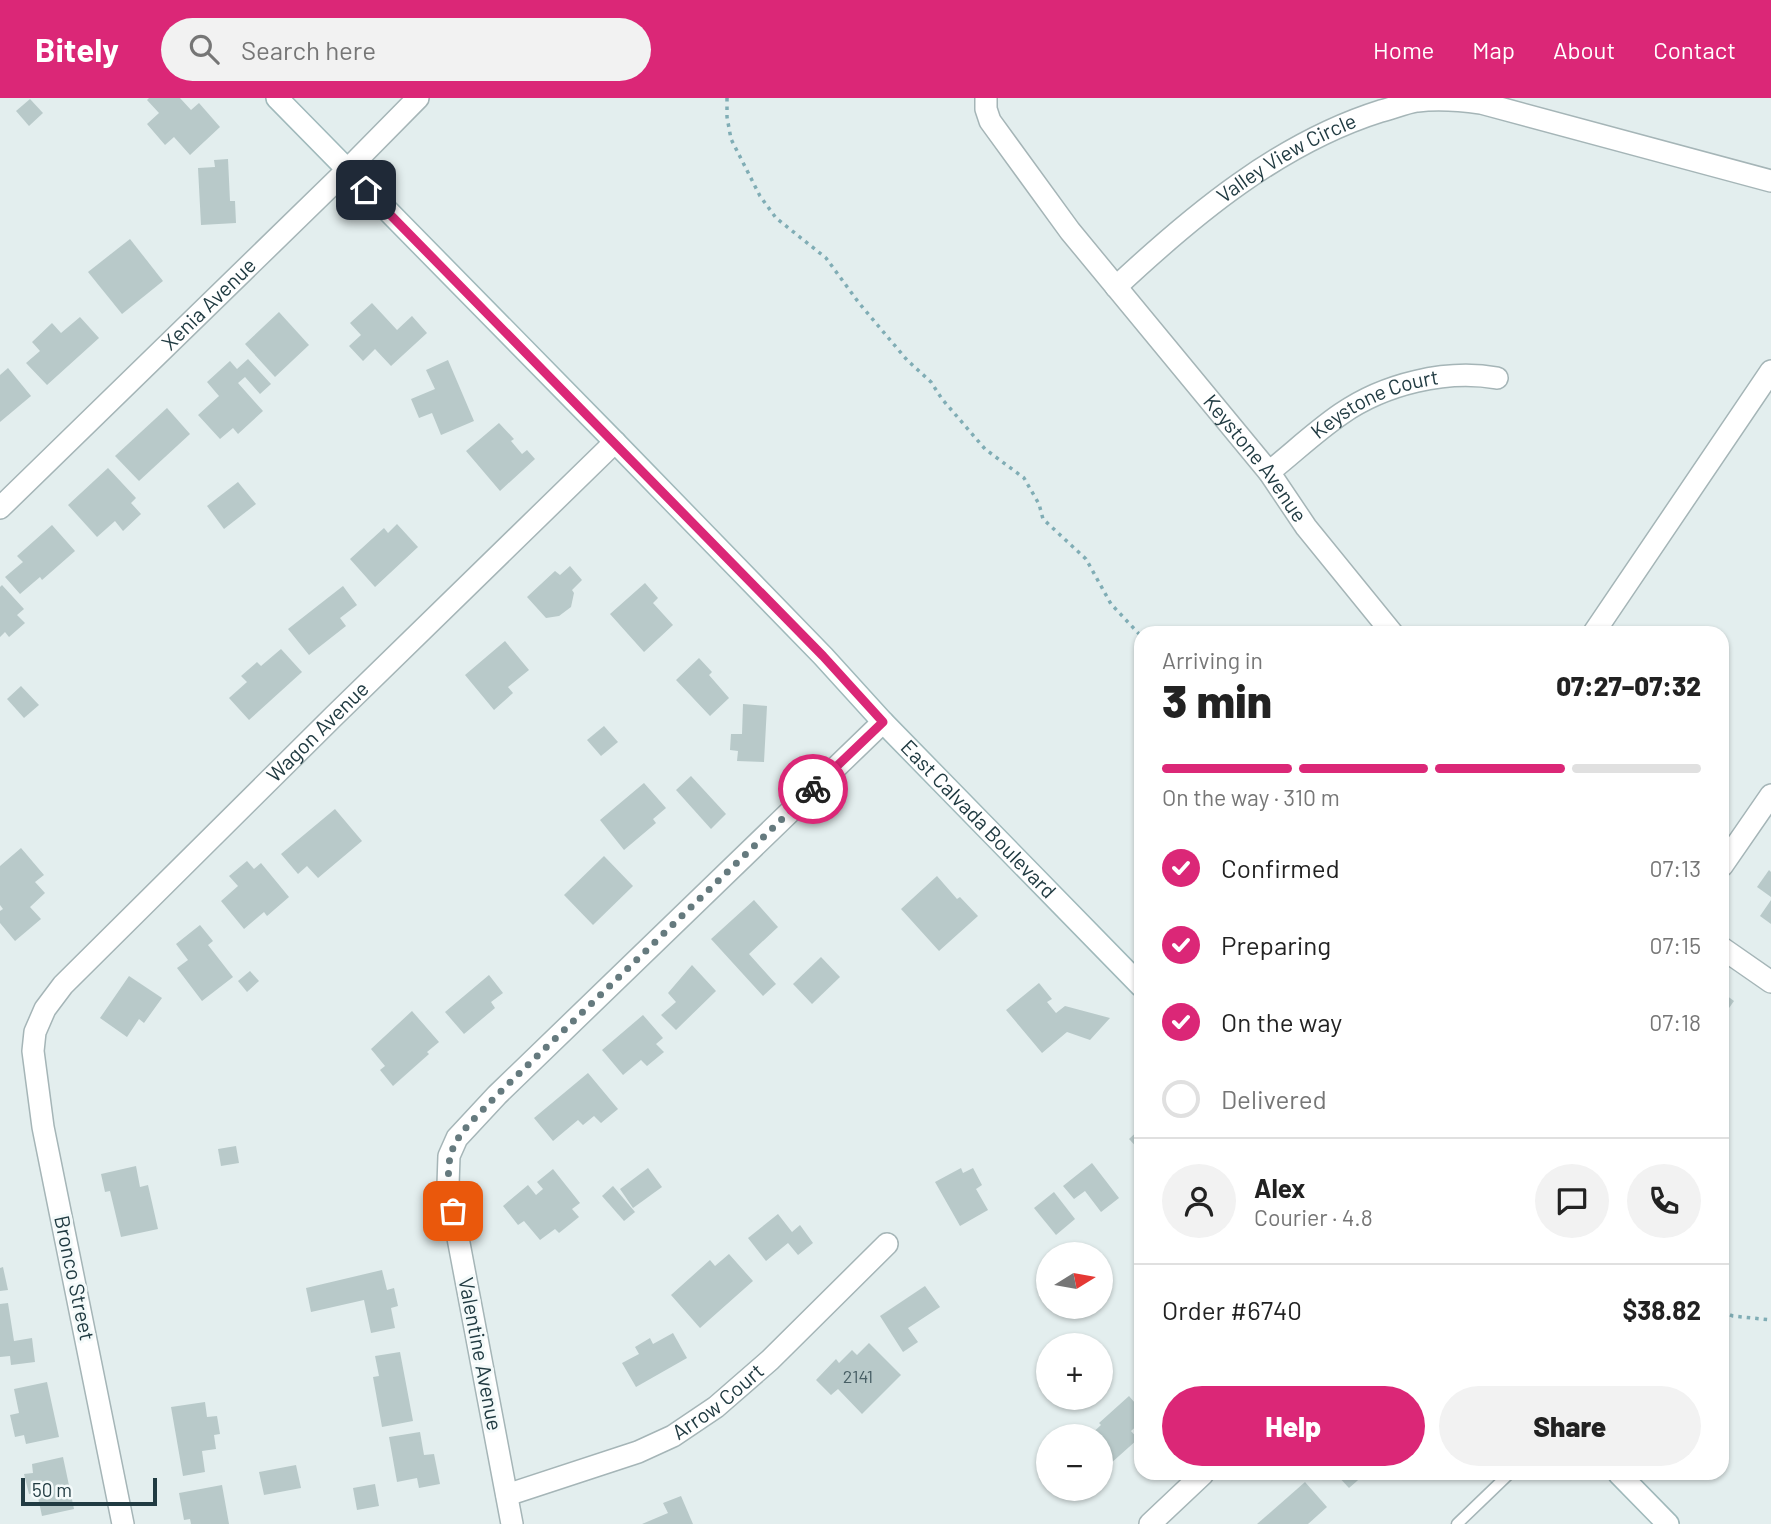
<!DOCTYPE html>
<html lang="en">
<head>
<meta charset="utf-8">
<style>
  :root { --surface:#fff; --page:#f2f2f2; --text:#222; --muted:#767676; --line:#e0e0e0; --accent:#db2777 }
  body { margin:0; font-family:Barlow,sans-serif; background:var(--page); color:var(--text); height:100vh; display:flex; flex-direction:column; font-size:26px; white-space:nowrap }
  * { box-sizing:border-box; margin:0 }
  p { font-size:23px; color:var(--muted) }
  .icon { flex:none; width:38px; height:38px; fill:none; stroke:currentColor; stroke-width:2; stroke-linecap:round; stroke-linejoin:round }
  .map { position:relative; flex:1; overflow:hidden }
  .side { position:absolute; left:1134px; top:528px; width:595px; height:854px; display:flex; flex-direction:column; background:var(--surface); border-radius:21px; box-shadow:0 2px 5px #0004 }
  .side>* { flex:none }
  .needle { width:46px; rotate:79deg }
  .fabs { position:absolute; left:1036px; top:1144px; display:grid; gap:14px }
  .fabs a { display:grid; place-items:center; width:77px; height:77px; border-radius:50%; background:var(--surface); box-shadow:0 2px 5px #0004; font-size:35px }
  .scale { position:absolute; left:21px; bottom:18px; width:136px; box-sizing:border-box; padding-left:7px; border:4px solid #213b42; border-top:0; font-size:19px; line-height:24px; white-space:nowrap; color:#213b42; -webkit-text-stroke:5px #f4fafa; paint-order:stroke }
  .pin { position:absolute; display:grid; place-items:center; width:60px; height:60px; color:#fff; margin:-30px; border-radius:14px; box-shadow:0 4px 10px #0006 }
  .courier { position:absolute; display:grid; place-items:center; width:70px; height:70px; margin:-35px; border:5px solid #db2777; border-radius:50%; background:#fff; color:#222; box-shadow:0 2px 9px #0007 }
  .head em { font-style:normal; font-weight:800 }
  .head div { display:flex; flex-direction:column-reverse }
  .head { display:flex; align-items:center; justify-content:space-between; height:119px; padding:0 28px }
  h1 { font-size:46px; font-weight:800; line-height:52px }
  .bar { display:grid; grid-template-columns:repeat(4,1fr); gap:10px 7px; align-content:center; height:84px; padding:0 28px }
  .bar i { height:9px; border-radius:5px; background:var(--line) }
  .bar .current { background:var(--accent) }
  .bar p { grid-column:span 4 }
  .line { display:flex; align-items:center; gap:18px; padding:0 28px; border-top:2px solid var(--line) }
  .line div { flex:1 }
  .round { display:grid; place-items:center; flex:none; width:74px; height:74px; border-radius:37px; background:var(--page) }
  ol { padding:0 28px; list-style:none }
  li { display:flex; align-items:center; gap:21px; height:77px }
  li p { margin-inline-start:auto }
  li .icon { padding:7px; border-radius:50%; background:var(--accent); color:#fff; stroke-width:4 }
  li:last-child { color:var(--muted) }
  li i { width:38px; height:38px; border:4px solid var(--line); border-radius:50% }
  .button { display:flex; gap:14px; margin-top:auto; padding:14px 28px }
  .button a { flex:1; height:80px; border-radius:42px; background:var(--accent); color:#fff; font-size:28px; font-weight:800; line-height:80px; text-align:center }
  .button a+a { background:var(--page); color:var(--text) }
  header { display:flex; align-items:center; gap:42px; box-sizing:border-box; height:98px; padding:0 35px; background:var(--accent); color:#fff }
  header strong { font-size:33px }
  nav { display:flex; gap:38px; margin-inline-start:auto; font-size:24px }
  .search { width:490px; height:63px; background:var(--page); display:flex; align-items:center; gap:18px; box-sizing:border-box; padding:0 24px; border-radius:38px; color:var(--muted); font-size:26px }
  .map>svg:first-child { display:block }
  .building { fill:#b8c9c9 }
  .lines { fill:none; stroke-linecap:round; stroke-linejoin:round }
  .service-casing { stroke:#a5b5b7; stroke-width:13 }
  .minor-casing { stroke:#a5b5b7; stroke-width:24 }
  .secondary-casing { stroke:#a0b9bb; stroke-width:24 }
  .path { stroke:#80adb5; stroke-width:3.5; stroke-dasharray:3.5 5; stroke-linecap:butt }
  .service { stroke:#fff; stroke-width:10 }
  .minor { stroke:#fff; stroke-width:21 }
  .secondary { stroke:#fff; stroke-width:21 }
  .done { stroke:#657a7e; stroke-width:7; stroke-dasharray:0 12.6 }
  .route { stroke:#db2777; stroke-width:9 }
  .labels { text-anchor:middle; stroke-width:6; stroke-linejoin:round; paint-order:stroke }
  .number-label { font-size:18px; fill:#475e64 }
  .street-label { font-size:21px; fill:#213b42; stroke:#f4fafa }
</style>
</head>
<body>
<header>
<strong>Bitely</strong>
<div class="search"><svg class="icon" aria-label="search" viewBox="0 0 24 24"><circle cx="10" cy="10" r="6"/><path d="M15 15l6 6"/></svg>Search here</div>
<nav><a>Home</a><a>Map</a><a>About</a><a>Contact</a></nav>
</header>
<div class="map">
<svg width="1771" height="1426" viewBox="0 0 1771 1426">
  <rect width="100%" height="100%" fill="#e3eeee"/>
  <g class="building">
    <polygon points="149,0 180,0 191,12 199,5 220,29 190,57 174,39 165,47 147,26 159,15 147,2"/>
    <polygon points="30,1 43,15 29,28 16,13"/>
    <polygon points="228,61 230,103 235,103 236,125 201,127 198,70 215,69 214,62"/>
    <polygon points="130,141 163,183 122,216 88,174"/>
    <polygon points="372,205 397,232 412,218 427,235 391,268 375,251 363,263 349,248 361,237 350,225"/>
    <polygon points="279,214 309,247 275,279 245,246"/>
    <polygon points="80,219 99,240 47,287 26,265 40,253 32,244 52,225 61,235"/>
    <polygon points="248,261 271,286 260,296 245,279 238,285 263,313 238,336 233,330 220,341 198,317 219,298 207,284 230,263 237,271"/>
    <polygon points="448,262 474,323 441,337 432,315 419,320 411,301 435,291 426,272"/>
    <polygon points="8,270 31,298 0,324 0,277"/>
    <polygon points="167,310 190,336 139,383 115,358"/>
    <polygon points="499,325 514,341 511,343 522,356 527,352 535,361 500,393 466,353"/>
    <polygon points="108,370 136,400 131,405 141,416 123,433 115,423 97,439 68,407"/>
    <polygon points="238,384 256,406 224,431 207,408"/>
    <polygon points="397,426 418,449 375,489 350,461 384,430 388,435"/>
    <polygon points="52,427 75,453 42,482 40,479 20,496 5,479 23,464 17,458"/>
    <polygon points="570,468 582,482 572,492 574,495 571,509 559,518 546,520 527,499 555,473 560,477"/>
    <polygon points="645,485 658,500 653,505 673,527 644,554 610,516"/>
    <polygon points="2,487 24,511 17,517 25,525 9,539 5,534 0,539 0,489"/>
    <polygon points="343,488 357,507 340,520 346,528 309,557 288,531"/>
    <polygon points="505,543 529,572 508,589 513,595 494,612 465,577"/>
    <polygon points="281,551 302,574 249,622 229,600 247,584 241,578 257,564 261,568"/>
    <polygon points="699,560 712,574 709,577 729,600 710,618 676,582"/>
    <polygon points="21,588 39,607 24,620 7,601"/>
    <polygon points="743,606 767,608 764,664 737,663 738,653 730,652 731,636 742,636"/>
    <polygon points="604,628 618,644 601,658 587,642"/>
    <polygon points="691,678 726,716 711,731 676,692"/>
    <polygon points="644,685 666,710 653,721 656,725 624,752 600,722"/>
    <polygon points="335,711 362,743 318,780 307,768 298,776 281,756"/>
    <polygon points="21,750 44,777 35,784 45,795 30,809 41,821 15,843 0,825 0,813 3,811 0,807 0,768"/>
    <polygon points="604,758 633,788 593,827 564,797"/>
    <polygon points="247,763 254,771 261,765 289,799 267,818 264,814 244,831 221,803 238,788 229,778"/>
    <polygon points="1769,772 1771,774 1771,799 1757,789"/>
    <polygon points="937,778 957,801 960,799 978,818 939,853 901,811"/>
    <polygon points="754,802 778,829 749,856 776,886 763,898 711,841"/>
    <polygon points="1771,802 1771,826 1760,818"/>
    <polygon points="200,827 213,843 208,847 233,879 202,903 177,870 188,862 176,846"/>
    <polygon points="821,859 840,879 812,906 793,886"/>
    <polygon points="692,867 716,893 676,932 661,917 676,904 668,895"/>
    <polygon points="250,873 259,883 247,894 238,883"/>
    <polygon points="489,877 503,895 491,904 495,910 464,936 445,914"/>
    <polygon points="129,878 162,900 144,925 139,921 127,939 100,920"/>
    <polygon points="1039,885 1052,901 1047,904 1056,915 1065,908 1110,920 1090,942 1067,934 1042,955 1006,912"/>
    <polygon points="1722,894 1734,903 1722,920"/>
    <polygon points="412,913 439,944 427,954 429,956 393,988 380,972 385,968 371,951"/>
    <polygon points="643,917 663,940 656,946 664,954 647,968 641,962 623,977 602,952"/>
    <polygon points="588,975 618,1011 601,1025 594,1018 583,1027 578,1022 553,1043 534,1020"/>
    <polygon points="1141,1030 1141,1054 1129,1041"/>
    <polygon points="236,1048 239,1065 221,1068 218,1051"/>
    <polygon points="1092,1065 1119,1100 1101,1114 1085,1093 1074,1101 1063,1088"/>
    <polygon points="136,1068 140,1089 148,1087 158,1131 121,1139 110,1093 105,1094 101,1076"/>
    <polygon points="648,1070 662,1089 633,1110 620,1091"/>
    <polygon points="961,1070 963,1075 973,1070 982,1087 976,1091 988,1112 960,1128 935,1084"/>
    <polygon points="553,1071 580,1105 572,1111 579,1119 559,1135 555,1131 540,1142 524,1123 518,1127 503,1108 528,1087 536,1097 543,1091 537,1084"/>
    <polygon points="613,1088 635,1114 624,1123 602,1098"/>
    <polygon points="1054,1094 1075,1121 1056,1137 1034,1110"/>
    <polygon points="778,1116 792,1134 800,1127 813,1145 798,1157 788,1145 766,1163 748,1140"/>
    <polygon points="729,1156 753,1183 700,1230 671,1197 710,1162 715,1168"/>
    <polygon points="3,1169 8,1192 0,1193 0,1170"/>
    <polygon points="382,1172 387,1192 394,1190 398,1208 391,1210 395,1230 371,1235 364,1202 311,1214 306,1190"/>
    <polygon points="925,1188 940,1209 908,1230 918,1244 903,1254 880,1218"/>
    <polygon points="8,1205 14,1243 32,1240 35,1264 11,1267 10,1258 0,1259 0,1206"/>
    <polygon points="673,1235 687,1260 636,1289 622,1265 639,1256 635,1249 650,1240 653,1246"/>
    <polygon points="869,1245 901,1277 862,1316 838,1291 831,1297 816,1282 836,1261 839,1265 852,1252 857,1257"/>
    <polygon points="400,1254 413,1323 382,1329 373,1279 379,1278 375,1258"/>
    <polygon points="47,1284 59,1339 26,1346 24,1337 15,1339 10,1317 19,1315 14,1291"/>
    <polygon points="1129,1298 1141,1312 1141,1324 1131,1333 1138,1341 1110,1366 1101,1355 1101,1339 1088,1339 1101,1327 1099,1325"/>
    <polygon points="205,1304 207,1319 217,1318 220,1336 214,1337 216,1351 202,1353 205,1374 183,1378 171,1309"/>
    <polygon points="420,1334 424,1357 434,1356 440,1386 419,1390 417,1380 397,1384 389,1339"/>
    <polygon points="63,1359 74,1411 42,1418 37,1395 29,1396 24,1376 33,1375 32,1366"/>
    <polygon points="296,1367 301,1390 264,1397 259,1374"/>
    <polygon points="1336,1376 1365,1376 1349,1390"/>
    <polygon points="1305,1384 1327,1409 1308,1426 1257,1426"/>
    <polygon points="375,1386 379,1408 357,1412 353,1390"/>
    <polygon points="222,1387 229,1426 191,1426 190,1421 184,1422 179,1395"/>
    <polygon points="681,1398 693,1426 642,1426 668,1415 663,1405"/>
  </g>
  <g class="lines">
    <g class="service-casing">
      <polyline id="service" points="1457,1426 1509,1376"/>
    </g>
    <g class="minor-casing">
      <g id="minor">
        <path id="s1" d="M986 0V11L990 23 1070 133 1269 374 1306 429 1393 536"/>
        <path id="s2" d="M1116 189C1193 117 1279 45 1381 13 1393 10 1405 5 1417 3 1439 0 1460 2 1481 5L1771 83"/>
        <path id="s3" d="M1269 374C1293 355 1316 333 1341 316 1384 286 1446 271 1497 280"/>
        <path id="s4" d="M0 410 347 72 418 0"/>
        <polyline points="1593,536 1771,273"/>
        <polyline points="1722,768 1771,697"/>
        <polyline points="1722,850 1771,884"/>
        <path id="s5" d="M507 1397 638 1354 673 1338 716 1309 770 1262 887 1146"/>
        <path id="s6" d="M123 1426 43 1029 33 953 35 934 45 911 63 887 334 618 615 344"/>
        <polyline points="512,1426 448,1087 449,1058 457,1040 497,997 883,624"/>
        <polyline points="1150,1426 1203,1376"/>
      </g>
    </g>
    <g class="secondary-casing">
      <g id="secondary">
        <path id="s7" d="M277 0 615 344 823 558 883 624 1141 888"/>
        <polyline points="1619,1376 1668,1426"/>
      </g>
    </g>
    <g class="path">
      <polyline points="727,0 727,19 731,41 760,98 776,120 826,160 859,205 907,262 931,284 942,301 985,351 1024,380 1039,406 1043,421 1086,461 1111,506 1141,538"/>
      <polyline points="1722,1214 1733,1218 1771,1222"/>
    </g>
    <use href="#service" class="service"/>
    <use href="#minor" class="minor"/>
    <use href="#secondary" class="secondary"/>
  </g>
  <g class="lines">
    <path class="done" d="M453 1113C440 1048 455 1041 497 997L813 691"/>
    <polyline class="route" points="366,92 823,558 883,624 813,691"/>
  </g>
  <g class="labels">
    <g class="number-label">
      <text x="858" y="1285">2141</text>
    </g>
    <g class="street-label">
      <text dy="7" stroke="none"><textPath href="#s2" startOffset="215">Valley View Circle</textPath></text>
      <text dy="7" stroke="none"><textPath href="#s4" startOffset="292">Xenia Avenue</textPath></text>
      <text dy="7" stroke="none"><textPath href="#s3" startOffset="128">Keystone Court</textPath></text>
      <text dy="7" stroke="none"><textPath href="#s1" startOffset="453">Keystone Avenue</textPath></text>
      <text dy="7" stroke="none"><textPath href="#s6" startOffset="915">Wagon Avenue</textPath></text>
      <text dy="7" stroke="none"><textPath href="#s7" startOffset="1006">East Calvada Boulevard</textPath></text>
      <text transform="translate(74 1180) rotate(78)" y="7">Bronco Street</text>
      <text transform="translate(480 1256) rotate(79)" y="7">Valentine Avenue</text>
      <text dy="7" stroke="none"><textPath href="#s5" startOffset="233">Arrow Court</textPath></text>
    </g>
  </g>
</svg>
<div class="fabs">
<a><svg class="needle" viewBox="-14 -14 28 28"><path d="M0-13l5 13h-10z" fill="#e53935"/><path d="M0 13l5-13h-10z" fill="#767676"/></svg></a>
<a>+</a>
<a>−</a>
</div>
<div class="scale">50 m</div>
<div class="pin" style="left:453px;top:1113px;background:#ea580c"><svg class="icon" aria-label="bag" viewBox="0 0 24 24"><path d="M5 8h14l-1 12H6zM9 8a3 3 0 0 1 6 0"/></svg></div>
<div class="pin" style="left:366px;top:92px;background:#1f2937"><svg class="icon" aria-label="home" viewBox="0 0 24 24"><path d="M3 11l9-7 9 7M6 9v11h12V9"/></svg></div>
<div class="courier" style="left:813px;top:691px"><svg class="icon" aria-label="bike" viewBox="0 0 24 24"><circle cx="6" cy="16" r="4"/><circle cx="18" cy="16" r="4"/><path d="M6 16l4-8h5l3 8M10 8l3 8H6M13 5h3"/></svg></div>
<section class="side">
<div class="head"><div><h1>3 min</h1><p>Arriving in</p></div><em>07:27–07:32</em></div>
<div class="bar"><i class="current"></i><i class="current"></i><i class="current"></i><i></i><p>On the way · 310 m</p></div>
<ol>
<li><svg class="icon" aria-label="check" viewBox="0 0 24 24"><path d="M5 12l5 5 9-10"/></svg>Confirmed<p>07:13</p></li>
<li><svg class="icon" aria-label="check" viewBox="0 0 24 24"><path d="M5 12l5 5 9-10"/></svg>Preparing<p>07:15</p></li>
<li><svg class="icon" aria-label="check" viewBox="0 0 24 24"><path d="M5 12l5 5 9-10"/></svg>On the way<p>07:18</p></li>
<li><i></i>Delivered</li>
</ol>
<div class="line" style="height:126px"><a class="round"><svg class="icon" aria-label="person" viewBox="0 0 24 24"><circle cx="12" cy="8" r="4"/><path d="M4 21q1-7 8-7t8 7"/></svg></a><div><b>Alex</b><p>Courier · 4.8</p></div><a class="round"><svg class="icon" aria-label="chat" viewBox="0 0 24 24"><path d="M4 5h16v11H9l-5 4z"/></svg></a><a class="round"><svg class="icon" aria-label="phone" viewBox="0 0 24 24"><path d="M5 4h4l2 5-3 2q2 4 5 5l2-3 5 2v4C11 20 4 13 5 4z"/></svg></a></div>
<div class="line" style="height:91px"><div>Order #6740</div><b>$38.82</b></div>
<div class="button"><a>Help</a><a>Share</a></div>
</section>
</div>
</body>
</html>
